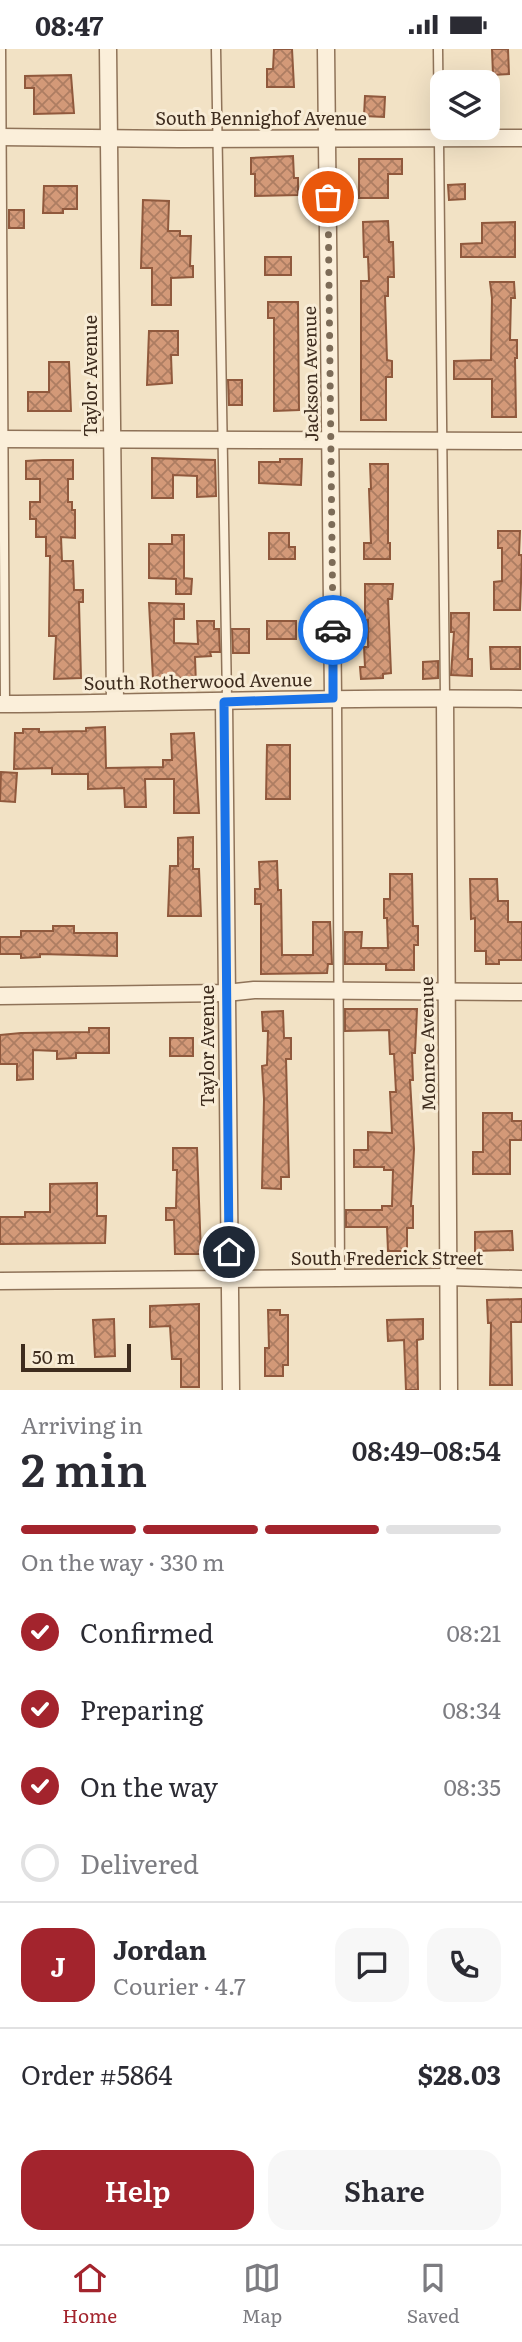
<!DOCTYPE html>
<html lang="en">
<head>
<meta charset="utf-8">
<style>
  :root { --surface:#fff; --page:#f7f7f7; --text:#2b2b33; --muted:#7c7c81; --line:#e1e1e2; --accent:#a3242d }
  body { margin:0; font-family:Literata,serif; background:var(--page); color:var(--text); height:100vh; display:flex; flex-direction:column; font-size:26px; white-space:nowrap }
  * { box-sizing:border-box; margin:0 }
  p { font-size:23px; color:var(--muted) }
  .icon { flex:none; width:38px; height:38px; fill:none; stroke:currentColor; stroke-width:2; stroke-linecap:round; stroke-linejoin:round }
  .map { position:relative; height:1341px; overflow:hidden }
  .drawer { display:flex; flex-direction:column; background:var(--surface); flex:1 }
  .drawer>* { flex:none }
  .buttons { position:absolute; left:430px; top:21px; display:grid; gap:14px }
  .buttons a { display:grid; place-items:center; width:70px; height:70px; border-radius:14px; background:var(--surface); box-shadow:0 7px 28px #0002; font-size:35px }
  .scale { position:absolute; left:21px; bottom:18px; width:110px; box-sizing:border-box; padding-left:7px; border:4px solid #3e2c1e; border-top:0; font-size:19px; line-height:24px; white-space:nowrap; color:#3e2c1e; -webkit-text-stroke:5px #f8ecd6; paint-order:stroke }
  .pin { position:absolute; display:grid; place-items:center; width:60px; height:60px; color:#fff; margin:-30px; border:4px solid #fff; border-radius:50%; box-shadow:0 2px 7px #0007 }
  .courier { position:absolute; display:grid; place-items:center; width:70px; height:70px; margin:-35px; border:5px solid #1a73e8; border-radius:50%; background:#fff; color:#222; box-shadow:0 2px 9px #0007 }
  .headline em { font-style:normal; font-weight:600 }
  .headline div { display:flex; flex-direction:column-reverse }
  .headline { display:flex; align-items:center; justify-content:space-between; height:119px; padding:0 21px }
  h1 { font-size:46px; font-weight:600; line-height:52px }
  .bar { display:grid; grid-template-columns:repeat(4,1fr); gap:10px 7px; align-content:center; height:84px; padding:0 21px }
  .bar i { height:9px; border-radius:5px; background:var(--line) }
  .bar .current { background:var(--accent) }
  .bar p { grid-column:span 4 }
  .line { display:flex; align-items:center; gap:18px; padding:0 21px; border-top:2px solid var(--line) }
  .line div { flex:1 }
  .round { display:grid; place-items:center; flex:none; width:74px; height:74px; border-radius:21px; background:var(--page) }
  ol { padding:0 21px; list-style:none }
  li { display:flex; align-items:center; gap:21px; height:77px }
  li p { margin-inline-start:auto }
  li .icon { padding:7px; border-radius:50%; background:var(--accent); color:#fff; stroke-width:4 }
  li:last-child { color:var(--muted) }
  li i { width:38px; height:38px; border:4px solid var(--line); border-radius:50% }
  .action { display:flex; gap:14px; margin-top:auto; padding:14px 21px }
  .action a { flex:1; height:80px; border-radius:21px; background:var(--accent); color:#fff; font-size:28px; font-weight:600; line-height:80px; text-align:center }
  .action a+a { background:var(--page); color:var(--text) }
  .status { display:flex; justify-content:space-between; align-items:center; height:49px; padding:0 35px; background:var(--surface); direction:ltr }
  .status svg { height:19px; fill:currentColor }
  .tab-bar { display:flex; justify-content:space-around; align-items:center; height:98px; border-top:2px solid var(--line); background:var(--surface); font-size:19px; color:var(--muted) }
  .tab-bar a { display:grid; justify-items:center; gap:4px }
  .tab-bar .current { color:var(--accent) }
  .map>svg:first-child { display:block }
  .building { fill:url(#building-cross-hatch); stroke:#90593d; stroke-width:2 }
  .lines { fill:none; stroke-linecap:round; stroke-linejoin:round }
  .lane-casing { stroke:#8f7359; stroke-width:11 }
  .street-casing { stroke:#8f7359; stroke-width:19 }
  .lane { stroke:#fbefda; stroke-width:8 }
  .street { stroke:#fbefda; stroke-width:16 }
  .done { stroke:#7d6c58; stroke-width:7; stroke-dasharray:0 12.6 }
  .route { stroke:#1a73e8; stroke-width:9 }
  .labels { text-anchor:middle; stroke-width:6; stroke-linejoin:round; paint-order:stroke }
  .street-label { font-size:18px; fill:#3e2c1e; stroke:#f8ecd6 }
</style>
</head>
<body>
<div class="status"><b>08:47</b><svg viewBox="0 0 49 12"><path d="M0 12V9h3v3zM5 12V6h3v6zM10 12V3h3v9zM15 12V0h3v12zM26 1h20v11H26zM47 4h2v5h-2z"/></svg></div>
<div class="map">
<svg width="522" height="1341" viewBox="0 0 522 1341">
  <defs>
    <pattern id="building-cross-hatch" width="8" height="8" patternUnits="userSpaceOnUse" patternTransform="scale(1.75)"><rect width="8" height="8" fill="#d39978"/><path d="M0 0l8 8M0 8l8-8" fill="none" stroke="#ad7d62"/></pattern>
  </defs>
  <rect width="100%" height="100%" fill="#f2e2c5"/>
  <g class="building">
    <polygon points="274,0 292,0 294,38 267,38 267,20 273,20"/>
    <polygon points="492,0 508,0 509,25 493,26"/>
    <polygon points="71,26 74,64 34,65 34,39 25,39 25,27"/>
    <polygon points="365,47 385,48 384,68 364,67"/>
    <polygon points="293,107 294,129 298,129 298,146 255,147 255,125 251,125 251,109"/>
    <polygon points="359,110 402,110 402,125 388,125 388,149 359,149"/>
    <polygon points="465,135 465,150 449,151 448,136"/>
    <polygon points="44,137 77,137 77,160 63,160 63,164 43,164"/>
    <polygon points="143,151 169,152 168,182 180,182 180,187 191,187 190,217 193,217 193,228 171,229 171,256 152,256 152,219 141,219"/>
    <rect x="9" y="161" width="15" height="18"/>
    <polygon points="388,172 389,193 393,193 394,228 388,228 388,247 385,247 387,311 392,312 392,328 386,328 386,371 361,371 361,232 369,232 368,208 364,208 363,173"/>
    <polygon points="515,173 515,208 461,208 461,195 482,194 482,174"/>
    <rect x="265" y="208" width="26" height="18"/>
    <polygon points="490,233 514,233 515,249 511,249 510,291 517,291 517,309 515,309 516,368 492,368 492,330 454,330 454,312 491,311 492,249"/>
    <polygon points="268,253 298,253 299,361 274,362 274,269 268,269"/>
    <polygon points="149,282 178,282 178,306 171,306 172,334 147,336"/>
    <polygon points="49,313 69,313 71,362 28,362 28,343 49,343"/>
    <polygon points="228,331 242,331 242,356 229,356"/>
    <polygon points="152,409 215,411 216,447 197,448 197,427 173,426 173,449 152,449"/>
    <polygon points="280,410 302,410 301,436 259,434 259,413 280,413"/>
    <polygon points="43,411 73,411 73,430 68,430 68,453 72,453 72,461 75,461 75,489 61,488 62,512 73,512 74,541 83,541 83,553 79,553 81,629 54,630 56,587 49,587 50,507 46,507 46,488 36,488 36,470 30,470 30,453 40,453 40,430 26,430 26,412"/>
    <polygon points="370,415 388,415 388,494 390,494 390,510 364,510 364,494 371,494 369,440 371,440"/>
    <polygon points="498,482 520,482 519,506 522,506 520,561 494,561 494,533 502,532 502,499 498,499"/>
    <polygon points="269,484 289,484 289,498 295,498 295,510 269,510"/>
    <polygon points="172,486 184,486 184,529 192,530 191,545 176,545 176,530 149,529 149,495 172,495"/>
    <polygon points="365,535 393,535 392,550 388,550 391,624 383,625 383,629 361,630 360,618 365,618 364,598 368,598 368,571 365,571"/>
    <polygon points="149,554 184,555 184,570 174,570 174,594 198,595 197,572 214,572 214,580 219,580 220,603 210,603 211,607 195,608 196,636 181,636 181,629 153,630"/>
    <polygon points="451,564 469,564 468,610 472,610 472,627 451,626 454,583 451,583"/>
    <rect x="267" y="572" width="29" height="18"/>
    <polygon points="232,580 249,580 249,604 233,604"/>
    <polygon points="490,598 520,598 520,620 491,620"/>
    <polygon points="438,612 438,629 423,630 423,613"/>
    <polygon points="105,678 106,719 163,718 163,711 172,711 171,685 194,684 199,764 174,764 174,730 145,730 146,758 125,758 124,739 88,740 88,725 52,725 52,719 14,720 15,684 23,684 23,680 39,680 39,683 86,682 86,679"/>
    <polygon points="267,696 290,696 290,750 266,750"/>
    <polygon points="1,723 17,724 15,753 0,752"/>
    <polygon points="193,788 193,820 199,820 201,867 168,867 170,817 178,817 178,789"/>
    <polygon points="277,812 278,841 281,841 282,906 313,906 313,873 330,873 332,915 328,915 327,924 261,925 261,855 255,855 255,840 260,840 259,813"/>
    <polygon points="390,825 412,825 413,877 418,877 418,896 414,896 414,921 386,921 386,915 345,915 345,883 362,883 361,899 388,899 387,869 384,869 384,850 390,850"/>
    <polygon points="470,830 497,830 498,852 508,852 508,873 522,873 522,911 499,911 499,915 486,915 486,902 475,902 475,869 471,870"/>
    <polygon points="53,877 74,877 74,884 117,884 117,907 40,905 40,908 21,909 21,905 0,905 0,888 21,888 21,882 53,882"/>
    <polygon points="345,960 417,960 415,1004 412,1004 413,1031 410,1031 414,1100 411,1157 413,1157 413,1179 407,1179 407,1202 388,1202 387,1178 346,1178 346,1161 382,1161 382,1157 392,1157 393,1121 384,1121 384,1118 354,1118 354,1101 368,1101 368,1083 392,1084 390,1043 396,1043 394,1005 390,1005 389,981 345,982"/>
    <polygon points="283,962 284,989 291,989 291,1010 286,1010 289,1128 281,1128 281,1140 262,1139 264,1050 262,1017 267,1016 268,982 263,982 262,963"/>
    <polygon points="89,979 109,979 109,1004 76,1004 76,1009 57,1010 57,1002 33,1001 33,1030 17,1031 17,1015 0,1015 0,986 21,984 89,983"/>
    <rect x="170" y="989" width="23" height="18"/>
    <polygon points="483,1064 512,1064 512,1072 522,1072 522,1091 510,1091 510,1125 473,1125 473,1103 483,1103"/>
    <polygon points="173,1099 197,1099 201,1205 175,1205 174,1171 166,1171 166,1159 176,1159 177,1121 173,1121"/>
    <polygon points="97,1134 97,1167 106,1167 105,1194 0,1195 0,1168 25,1168 25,1163 50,1163 50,1135"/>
    <polygon points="512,1182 513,1201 475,1202 475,1183"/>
    <polygon points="522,1250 522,1273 511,1273 512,1336 490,1336 491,1274 488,1274 487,1251"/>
    <polygon points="199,1255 199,1338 181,1338 181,1310 172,1310 170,1277 150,1278 150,1257"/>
    <polygon points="268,1261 280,1261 280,1266 288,1266 288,1316 283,1316 283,1327 265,1327 265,1299 269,1299"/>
    <polygon points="114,1270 115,1307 95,1308 93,1271"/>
    <polygon points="423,1270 423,1290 417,1291 418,1341 406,1341 404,1291 388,1292 387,1271"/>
  </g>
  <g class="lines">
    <g class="lane-casing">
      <g id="lane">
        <polyline points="1,0 5,655"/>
        <polyline points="216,0 227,651"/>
        <polyline points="438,0 445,649"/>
        <polyline points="337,649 340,1229"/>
      </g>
    </g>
    <g class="street-casing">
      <g id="street">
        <polyline points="108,0 115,653"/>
        <polyline points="326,0 333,649"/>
        <polyline points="0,88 179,90 522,89"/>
        <polyline points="0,390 522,392"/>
        <polyline points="445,649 449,1341"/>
        <polyline points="224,653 231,1341"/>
        <path d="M0 655C174 654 348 647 522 650"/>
        <polyline points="0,947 226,944 254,941 522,943"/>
        <polyline points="0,1232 448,1228 522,1230"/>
      </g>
    </g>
    <use href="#lane" class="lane"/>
    <use href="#street" class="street"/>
  </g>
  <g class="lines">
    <polyline class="done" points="328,148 333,581"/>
    <polyline class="route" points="229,1203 224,653 333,649 333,581"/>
  </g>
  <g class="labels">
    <g class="street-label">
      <text x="261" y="76">South Bennighof Avenue</text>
      <text transform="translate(311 325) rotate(-91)" y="6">Jackson Avenue</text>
      <text transform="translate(91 327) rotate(-90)" y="6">Taylor Avenue</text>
      <text transform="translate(198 633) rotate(-1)" y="6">South Rotherwood Avenue</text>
      <text transform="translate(428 995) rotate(-91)" y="6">Monroe Avenue</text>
      <text transform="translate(208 997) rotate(-90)" y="6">Taylor Avenue</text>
      <text x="387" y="1216">South Frederick Street</text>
    </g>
  </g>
</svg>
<div class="buttons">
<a><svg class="icon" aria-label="layers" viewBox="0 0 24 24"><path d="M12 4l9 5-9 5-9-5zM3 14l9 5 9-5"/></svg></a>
</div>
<div class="scale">50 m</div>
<div class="pin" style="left:328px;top:148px;background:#ea580c"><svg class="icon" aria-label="bag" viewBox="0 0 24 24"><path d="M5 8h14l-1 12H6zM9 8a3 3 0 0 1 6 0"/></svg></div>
<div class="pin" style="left:229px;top:1203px;background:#1f2937"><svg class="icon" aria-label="home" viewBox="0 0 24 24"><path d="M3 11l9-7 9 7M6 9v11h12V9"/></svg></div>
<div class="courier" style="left:333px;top:581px"><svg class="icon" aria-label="car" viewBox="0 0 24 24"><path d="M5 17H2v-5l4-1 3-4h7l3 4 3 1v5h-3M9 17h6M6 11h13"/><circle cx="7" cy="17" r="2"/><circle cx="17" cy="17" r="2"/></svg></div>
</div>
<section class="drawer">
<div class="headline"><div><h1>2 min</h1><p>Arriving in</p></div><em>08:49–08:54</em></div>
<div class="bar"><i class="current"></i><i class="current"></i><i class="current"></i><i></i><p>On the way · 330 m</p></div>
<ol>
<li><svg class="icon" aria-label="check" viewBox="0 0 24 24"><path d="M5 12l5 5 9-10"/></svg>Confirmed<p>08:21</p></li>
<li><svg class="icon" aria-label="check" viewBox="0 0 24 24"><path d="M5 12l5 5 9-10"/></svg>Preparing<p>08:34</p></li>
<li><svg class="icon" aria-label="check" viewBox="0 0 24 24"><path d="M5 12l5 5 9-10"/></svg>On the way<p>08:35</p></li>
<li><i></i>Delivered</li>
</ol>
<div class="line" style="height:126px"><b class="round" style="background:var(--accent);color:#fff">J</b><div><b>Jordan</b><p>Courier · 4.7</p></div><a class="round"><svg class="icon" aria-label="chat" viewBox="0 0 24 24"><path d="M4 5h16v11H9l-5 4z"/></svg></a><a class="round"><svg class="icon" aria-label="phone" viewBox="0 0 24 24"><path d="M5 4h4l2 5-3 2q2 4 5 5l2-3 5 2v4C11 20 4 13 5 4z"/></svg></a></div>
<div class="line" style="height:91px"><div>Order #5864</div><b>$28.03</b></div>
<div class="action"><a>Help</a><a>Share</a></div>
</section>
<nav class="tab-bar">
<a class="current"><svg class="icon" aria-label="home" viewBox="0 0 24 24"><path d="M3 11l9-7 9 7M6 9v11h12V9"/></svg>Home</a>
<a><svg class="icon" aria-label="map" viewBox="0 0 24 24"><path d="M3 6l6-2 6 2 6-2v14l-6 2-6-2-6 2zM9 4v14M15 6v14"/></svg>Map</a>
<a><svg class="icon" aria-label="saved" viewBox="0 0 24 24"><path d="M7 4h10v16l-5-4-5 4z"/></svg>Saved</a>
</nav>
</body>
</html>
